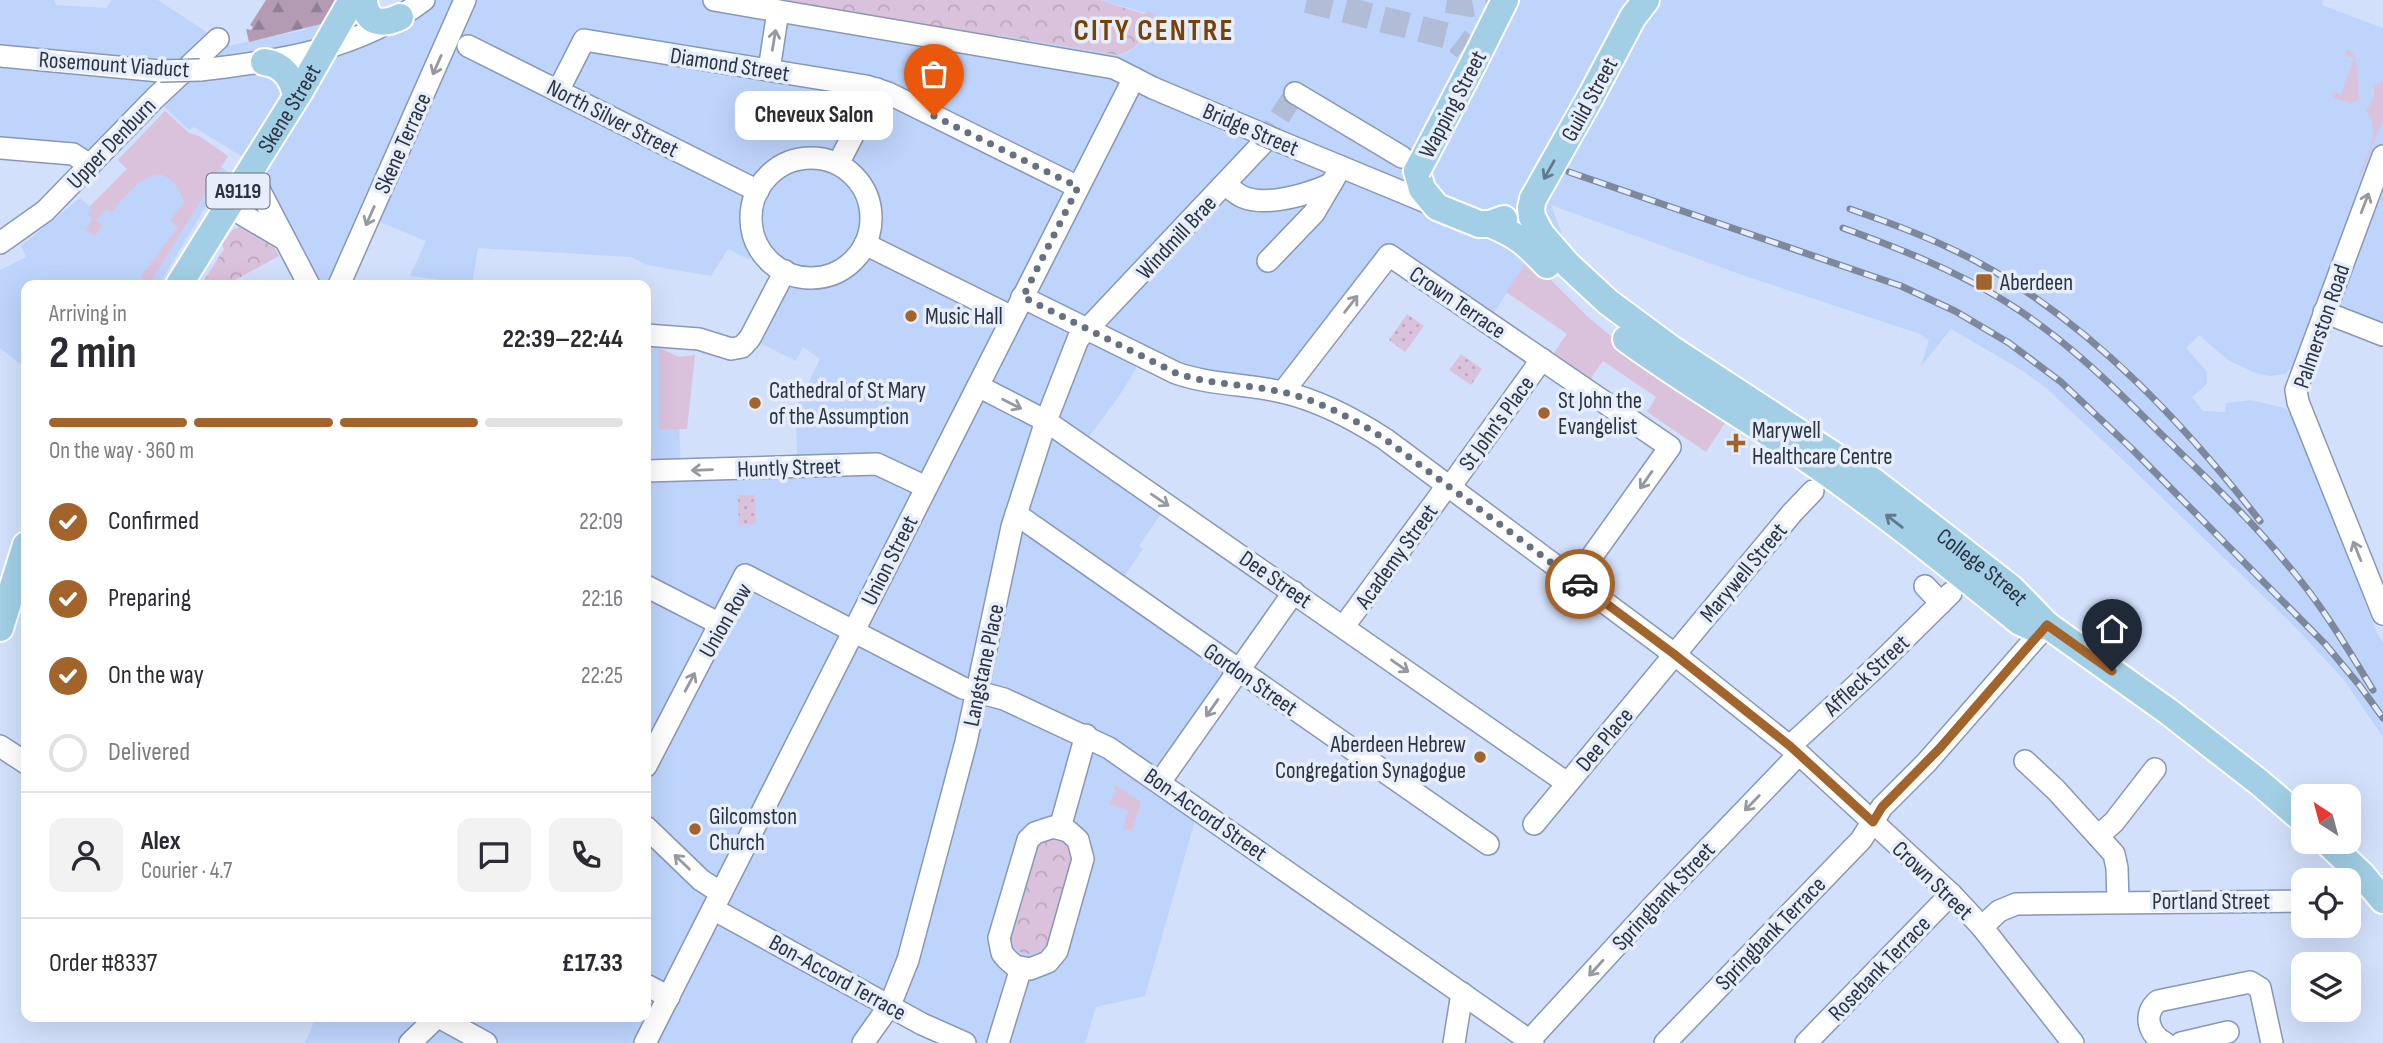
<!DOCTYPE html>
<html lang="en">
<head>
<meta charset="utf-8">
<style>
  :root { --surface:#fff; --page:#f2f2f3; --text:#2b2b33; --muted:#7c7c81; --line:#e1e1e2; --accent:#a3642c }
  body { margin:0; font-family:"Sofia Sans Condensed",sans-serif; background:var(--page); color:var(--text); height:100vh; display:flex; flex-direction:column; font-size:26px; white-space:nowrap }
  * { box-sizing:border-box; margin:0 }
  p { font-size:23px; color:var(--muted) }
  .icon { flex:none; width:38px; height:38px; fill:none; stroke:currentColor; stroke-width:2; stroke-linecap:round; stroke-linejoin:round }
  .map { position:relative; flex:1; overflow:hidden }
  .side { position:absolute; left:21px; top:280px; width:630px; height:742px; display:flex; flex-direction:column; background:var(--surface); border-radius:14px; box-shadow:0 7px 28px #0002 }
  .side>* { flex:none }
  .needle { width:46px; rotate:324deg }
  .buttons { position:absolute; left:2291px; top:784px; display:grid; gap:14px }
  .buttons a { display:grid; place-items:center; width:70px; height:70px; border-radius:14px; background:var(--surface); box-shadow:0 7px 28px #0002; font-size:35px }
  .pin { position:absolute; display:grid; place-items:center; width:60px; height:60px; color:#fff; margin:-72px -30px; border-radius:50% 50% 50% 0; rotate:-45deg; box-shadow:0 0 7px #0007 }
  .pin .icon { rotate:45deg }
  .courier { position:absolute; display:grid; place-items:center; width:70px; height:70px; margin:-35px; border:5px solid #a3642c; border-radius:50%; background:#fff; color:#222; box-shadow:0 2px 9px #0007 }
  .bubble { position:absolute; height:49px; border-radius:14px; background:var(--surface); box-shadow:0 7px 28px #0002; font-size:23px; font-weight:700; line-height:49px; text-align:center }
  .summary em { font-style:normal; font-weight:700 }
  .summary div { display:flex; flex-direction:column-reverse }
  .summary { display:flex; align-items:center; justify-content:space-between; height:119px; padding:0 28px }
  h1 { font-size:46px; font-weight:700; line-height:52px }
  .bar { display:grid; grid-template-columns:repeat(4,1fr); gap:10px 7px; align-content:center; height:84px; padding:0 28px }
  .bar i { height:9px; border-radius:5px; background:var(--line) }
  .bar .active { background:var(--accent) }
  .bar p { grid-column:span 4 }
  .line { display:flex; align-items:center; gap:18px; padding:0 28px; border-top:2px solid var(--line) }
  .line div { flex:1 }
  .round { display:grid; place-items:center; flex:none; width:74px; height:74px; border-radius:14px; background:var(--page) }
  ol { padding:0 28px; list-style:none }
  li { display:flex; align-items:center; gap:21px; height:77px }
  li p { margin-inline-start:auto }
  li .icon { padding:7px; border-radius:50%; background:var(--accent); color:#fff; stroke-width:4 }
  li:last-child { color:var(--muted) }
  li i { width:38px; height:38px; border:4px solid var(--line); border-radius:50% }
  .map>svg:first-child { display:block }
  .built { fill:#bed4fb }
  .grass { fill:#dbc2dc }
  .forest { fill:url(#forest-firs) }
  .park { fill:url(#park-crowns) }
  .garden { fill:url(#garden-dots) }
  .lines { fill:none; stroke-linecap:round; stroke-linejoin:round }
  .minor-tunnel { stroke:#b1bdd6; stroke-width:21; stroke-dasharray:21 10; stroke-linecap:butt }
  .major-tunnel { stroke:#b1bdd6; stroke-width:26; stroke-dasharray:26 13; stroke-linecap:butt }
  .minor-casing { stroke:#8698b6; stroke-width:24 }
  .major-casing { stroke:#fff; stroke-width:30 }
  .minor { stroke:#fff; stroke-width:21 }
  .major { stroke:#a2cfe5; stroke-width:26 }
  .rail-casing { stroke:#7d889c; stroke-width:7 }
  .rail { stroke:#e6edfb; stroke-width:4.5; stroke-dasharray:13; stroke-linecap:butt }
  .minor-bridge-casing { stroke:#8698b6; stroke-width:24; stroke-linecap:butt }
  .major-bridge-casing { stroke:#fff; stroke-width:30; stroke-linecap:butt }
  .minor-bridge { stroke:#fff; stroke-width:21 }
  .major-bridge { stroke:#a2cfe5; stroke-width:26 }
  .oneway { stroke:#9699a0 }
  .oneway2 { stroke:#61798a }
  .done { stroke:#667081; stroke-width:7; stroke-dasharray:0 12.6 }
  .route { stroke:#a3642c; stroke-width:9 }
  .poi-dot { fill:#a3642c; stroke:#e6edfb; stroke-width:2.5 }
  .labels { text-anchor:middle; stroke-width:7; stroke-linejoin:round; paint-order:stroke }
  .shield { fill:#e6edfb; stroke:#646b78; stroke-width:2 }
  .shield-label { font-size:21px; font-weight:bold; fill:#2c3340 }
  .street-label { font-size:23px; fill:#2c3340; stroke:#e6edfb }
  .poi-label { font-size:23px; fill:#2c3340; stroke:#e6edfb; text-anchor:start }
  .district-label { font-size:30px; font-weight:bold; letter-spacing:2px; fill:#794106; stroke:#e6edfb }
</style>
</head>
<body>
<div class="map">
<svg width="2383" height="1043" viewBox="0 0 2383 1043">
  <defs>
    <pattern id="forest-firs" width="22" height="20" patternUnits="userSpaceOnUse" patternTransform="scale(1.75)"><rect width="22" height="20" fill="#b29bb3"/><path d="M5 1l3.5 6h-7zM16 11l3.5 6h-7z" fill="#917f93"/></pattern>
    <pattern id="park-crowns" width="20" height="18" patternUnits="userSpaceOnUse" patternTransform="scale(1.75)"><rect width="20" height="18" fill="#dbc2dc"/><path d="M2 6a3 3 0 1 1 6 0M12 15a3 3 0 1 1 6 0" fill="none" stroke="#bca7be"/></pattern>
    <pattern id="garden-dots" width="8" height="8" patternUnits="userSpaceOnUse" patternTransform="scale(1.75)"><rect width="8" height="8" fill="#dbc2dc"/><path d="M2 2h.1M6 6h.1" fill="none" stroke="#bca7be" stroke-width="1.8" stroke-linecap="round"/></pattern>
  </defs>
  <rect width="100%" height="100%" fill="#d2e0fb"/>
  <g class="built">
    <polygon points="0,0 54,0 56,5 106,8 112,0 158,0 228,46 304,30 313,25 321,24 327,15 340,20 324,49 424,0 775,0 979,39 999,35 1117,55 1127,53 1138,45 1144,37 1147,13 1100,0 2323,0 2322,5 2383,28 2383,151 2299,373 2289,369 2286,374 2270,376 2255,373 2228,360 2199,335 2186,348 2207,372 2207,384 2192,397 2203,411 2225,412 2226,403 2251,400 2284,408 2291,413 2376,631 2383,643 2383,737 2344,680 2297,629 2118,455 2046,388 2023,371 1951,329 1921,366 1929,340 1920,334 1745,276 1551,205 1562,234 1529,258 1488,322 1389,255 1283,392 1143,357 1119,396 1085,442 1169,502 1139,546 1143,549 1118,585 1238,671 1160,782 1196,817 1145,996 1096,1007 1085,1043 965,1043 890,1005 869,1043 305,1043 316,1017 646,1017 646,335 659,336 659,348 678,402 681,470 797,466 796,408 820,359 803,347 796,361 750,338 778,268 767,259 757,245 749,260 728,249 711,276 647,265 631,257 478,248 472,284 410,276 426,241 370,218 339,285 309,285 254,164 194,127 189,130 155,98 90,165 0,148"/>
    <polygon points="165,111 189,133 199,136 228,156 221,167 227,171 159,285 26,285 26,368 0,348 0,270 26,257 21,246 80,198 90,207 127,169 118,160"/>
    <polygon points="2383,154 2383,333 2326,311"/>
  </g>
  <g class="grass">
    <path d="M2347 49C2351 52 2353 52 2355 58 2357 62 2359 96 2359 100L2351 103 2334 98 2332 92 2341 94 2354 58 2345 55Z"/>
    <path d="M2383 80V119L2361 176 2359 175C2367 155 2382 131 2366 111L2374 97V86Z"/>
    <path d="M165 111 189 133 199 136 228 156 150 283 141 278V276L178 227 170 220 184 202C163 148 133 187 112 212L106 209 96 221 102 226 95 236 86 230 92 218 88 214 92 209 89 207 127 169 118 160Z"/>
    <polygon points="1529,258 1587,316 1629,351 1644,368 1725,423 1706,452 1647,412 1656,397 1603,361 1590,379 1553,354 1567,334 1506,292"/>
    <polygon points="659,348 679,357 695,355 687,429 659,430"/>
    <polygon points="1115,785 1141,802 1132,831 1123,829 1128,810 1109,804 1117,791 1114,789"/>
  </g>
  <polygon class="forest" points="266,0 337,0 321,24 249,42 246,29 251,30 253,27 250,25"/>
  <g class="park">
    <path d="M775 0H1100L1144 14 1148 11 1155 15C1146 33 1139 51 1117 55L999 35 979 39Z"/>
    <polygon points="240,227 273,245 279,256 235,280 232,285 201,285 224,249 222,244 232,230"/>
    <path d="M1053 838 1067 844 1072 859 1047 943C1035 962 1013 955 1009 935L1037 845 1041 841Z"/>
  </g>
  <g class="garden">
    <polygon points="1407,314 1424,326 1405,352 1389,340"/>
    <polygon points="1461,354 1482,369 1471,385 1449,370"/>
    <polygon points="738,495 755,495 756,524 739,525"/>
  </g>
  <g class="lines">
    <polyline class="minor-tunnel" points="1263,143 1295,93"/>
    <g class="major-tunnel">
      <polyline points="1307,0 1452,37 1465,47"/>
      <polyline points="1447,0 1471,4 1488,1"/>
    </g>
    <g class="minor-casing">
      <g id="minor">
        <polyline points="714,0 1114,68 1153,88 1260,133"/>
        <polyline points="468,46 758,191"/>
        <polyline points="0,56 160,71"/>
        <path d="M200 70C280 61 358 50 424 0"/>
        <polyline points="769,70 778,11"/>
        <polyline points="558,91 584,40 866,86 888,93 1078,187"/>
        <polyline points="1295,93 1402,157"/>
        <polyline points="1276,140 1436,206"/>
        <polyline points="0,148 73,154 90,165"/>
        <polyline points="2383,156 2296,390 2298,402 2383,614"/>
        <circle cx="811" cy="218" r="60"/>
        <polyline points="838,164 877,89"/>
        <polyline points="250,172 309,285"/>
        <path d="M1225 184C1231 189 1236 194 1243 197 1267 207 1309 194 1331 184"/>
        <polyline points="228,206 284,239"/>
        <polyline points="0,243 45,211 155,98 218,39"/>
        <polyline points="865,244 1012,317"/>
        <polyline points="1268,261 1314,213 1341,167"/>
        <polyline points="339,285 465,0"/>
        <path d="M1022 297 1176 373C1210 385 1247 384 1282 392 1318 400 1354 419 1385 439L1674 654 1799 754 1951 894 1982 927 2073 1043"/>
        <polyline points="2324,312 2383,335"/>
        <polyline points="646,335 699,339 731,349 742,347 750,338 785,271"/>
        <polyline points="978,386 1046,421 1567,783"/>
        <polyline points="1283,392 1389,255 1670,447 1575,580"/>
        <polyline points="646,471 877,464 926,487"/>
        <polyline points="1450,487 1542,359"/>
        <polyline points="1016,514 1488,844"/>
        <polyline points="646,586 720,624"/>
        <polyline points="1925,586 1941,603"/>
        <polyline points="1344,626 1447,486"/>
        <polyline points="0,746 26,763"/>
        <polyline points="1790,746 1875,668 1951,593"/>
        <polyline points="2025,761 2056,790 2114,854 2117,868 2118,902"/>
        <polyline points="646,766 745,575 963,688 1004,699 1109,748 1533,1043"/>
        <polyline points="1160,782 1294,592"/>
        <polyline points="1534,824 1792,513 1813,491"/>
        <polyline points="646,827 701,880 721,893"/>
        <polygon points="1053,827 1068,831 1078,840 1083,859 1057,951 1048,962 1030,969 1015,966 1007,959 1002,953 999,938 1028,840 1035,833"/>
        <polyline points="1060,828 1086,735"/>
        <polyline points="2098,836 2114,822 2155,769"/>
        <polyline points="713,909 922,1024 965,1043"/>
        <polyline points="1982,927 1999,911 2016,904 2303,901"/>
        <polyline points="646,985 669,997"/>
        <polyline points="439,1017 486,1043"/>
        <polyline points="1529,1041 1651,908 1799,754"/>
        <polyline points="410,1043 437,1017"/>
        <polyline points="645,1043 1134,78"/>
        <polyline points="863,1043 890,1005 908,960 966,742 1012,527 1046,421 1078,339 1263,143"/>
        <polyline points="998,1043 1021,968"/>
        <polyline points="1454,1043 1462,993"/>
        <polyline points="1665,1043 1861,840 1882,807 1927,762 2047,625"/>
        <polyline points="1806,1043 1951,894"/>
        <path d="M2165 1043C2149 1035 2142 1014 2158 1001L2250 982 2260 988 2272 1043"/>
        <polyline points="2181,1043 2228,1032"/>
      </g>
    </g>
    <g class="major-casing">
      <g id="major">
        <path d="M364 0C366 23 381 26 400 17"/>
        <path d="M264 62C283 64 293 79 296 96"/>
        <polyline points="1474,62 1505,0"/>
        <polyline points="1590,98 1633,17 1646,0"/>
        <polyline points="1417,171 1422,189 1437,207 1479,224 1490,224 1504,219"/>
        <path id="s1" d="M1533 199 1531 208 1532 217 1541 234 1567 264 1608 302 1670 348 1873 481 2011 588 2047 625 2169 712 2260 783 2303 820"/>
        <path d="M1490 224C1519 236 1526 243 1547 265"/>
        <path id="s2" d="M179 285 300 91 352 0"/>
        <path d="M1626 339C1682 380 1742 415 1800 454 1876 506 1948 564 2020 622L2031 627 2047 625"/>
        <polyline points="0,628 26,545"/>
        <polyline points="2327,842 2362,875 2383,900"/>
      </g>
    </g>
    <use href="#minor" class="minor"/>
    <use href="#major" class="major"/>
    <g class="rail-casing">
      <g id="rail">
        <polyline points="1569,172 1901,286 1955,311 2009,343 2061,382 2131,448 2326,645 2360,686 2383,718"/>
        <path d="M1850 209C1899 226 1947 244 1992 270 2098 332 2185 425 2260 521"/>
        <path d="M1843 228C1898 248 1952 269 2003 300 2062 336 2111 384 2160 433 2203 475 2248 516 2286 563 2320 602 2346 646 2373 690"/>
      </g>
    </g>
    <use href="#rail" class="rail"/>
    <g class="minor-bridge-casing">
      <g id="minor-bridge">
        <polyline points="160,71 200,70"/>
        <polyline points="1260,133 1276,140"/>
      </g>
    </g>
    <g class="major-bridge-casing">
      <g id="major-bridge">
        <polyline points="1417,171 1474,62"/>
        <polyline points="1533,199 1590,98"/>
      </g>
    </g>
    <use href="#minor-bridge" class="minor-bridge"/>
    <use href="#major-bridge" class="major-bridge"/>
  </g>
  <defs><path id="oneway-shaft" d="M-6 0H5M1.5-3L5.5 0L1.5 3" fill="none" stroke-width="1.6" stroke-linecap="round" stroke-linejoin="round" transform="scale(1.75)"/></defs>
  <g class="oneway">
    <use href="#oneway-shaft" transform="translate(774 40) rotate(-81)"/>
    <use href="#oneway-shaft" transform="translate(437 65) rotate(114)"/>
    <use href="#oneway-shaft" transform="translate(2365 203) rotate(-69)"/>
    <use href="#oneway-shaft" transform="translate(370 216) rotate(114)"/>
    <use href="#oneway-shaft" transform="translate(1351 304) rotate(-52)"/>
    <use href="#oneway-shaft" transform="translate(1012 404) rotate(27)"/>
    <use href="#oneway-shaft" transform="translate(702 470) rotate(178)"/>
    <use href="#oneway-shaft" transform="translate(1646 480) rotate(125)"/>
    <use href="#oneway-shaft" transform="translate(1160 500) rotate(34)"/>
    <use href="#oneway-shaft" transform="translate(2357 551) rotate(-112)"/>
    <use href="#oneway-shaft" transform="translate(1400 666) rotate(35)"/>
    <use href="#oneway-shaft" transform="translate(690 682) rotate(-62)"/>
    <use href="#oneway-shaft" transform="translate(1212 708) rotate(125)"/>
    <use href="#oneway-shaft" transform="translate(1752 803) rotate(134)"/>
    <use href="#oneway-shaft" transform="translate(682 862) rotate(-136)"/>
    <use href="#oneway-shaft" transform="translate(1596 968) rotate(132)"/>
  </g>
  <g class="oneway2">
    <use href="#oneway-shaft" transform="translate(1549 170) rotate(119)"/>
    <use href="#oneway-shaft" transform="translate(1894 521) rotate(-142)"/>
  </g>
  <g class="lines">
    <path class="done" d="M934 116 1078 187 1023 297 1176 373C1210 385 1247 384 1282 392 1318 400 1354 419 1385 439L1580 584"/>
    <polyline class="route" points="1580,584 1674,654 1790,746 1873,822 1882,807 1940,748 2047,625 2112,671"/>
  </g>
  <g class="poi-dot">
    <rect x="1975" y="273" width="18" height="18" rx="3.5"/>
    <circle cx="911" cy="316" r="7"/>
    <circle cx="755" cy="403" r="7"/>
    <circle cx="1544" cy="413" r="7"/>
    <path d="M1732.5 432.5h7v7h7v7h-7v7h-7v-7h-7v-7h7z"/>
    <circle cx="1480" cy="757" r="7"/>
    <circle cx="695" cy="829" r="7"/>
  </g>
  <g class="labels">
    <rect class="shield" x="206.5" y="173.5" width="63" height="35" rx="5"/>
    <g class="shield-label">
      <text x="238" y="198">A9119</text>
    </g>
    <g class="street-label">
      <text transform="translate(114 64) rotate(4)" y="8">Rosemount Viaduct</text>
      <text transform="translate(730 64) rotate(9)" y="8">Diamond Street</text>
      <text transform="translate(1589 99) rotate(-61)" y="8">Guild Street</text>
      <text transform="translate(1452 104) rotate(-62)" y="8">Wapping Street</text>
      <text dy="8" stroke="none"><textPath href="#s2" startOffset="208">Skene Street</textPath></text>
      <text transform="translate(613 118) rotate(27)" y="8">North Silver Street</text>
      <text transform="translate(1251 129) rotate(23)" y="8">Bridge Street</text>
      <text transform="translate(111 143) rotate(-46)" y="8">Upper Denburn</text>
      <text transform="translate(402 143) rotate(-66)" y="8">Skene Terrace</text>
      <text transform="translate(1176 237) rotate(-47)" y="8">Windmill Brae</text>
      <text transform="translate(1458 302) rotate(34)" y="8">Crown Terrace</text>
      <text transform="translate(2321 326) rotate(-71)" y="8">Palmerston Road</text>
      <text transform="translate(1496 423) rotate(-54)" y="8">St John's Place</text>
      <text transform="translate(789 467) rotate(-2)" y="8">Huntly Street</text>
      <text transform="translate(1396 556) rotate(-54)" y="8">Academy Street</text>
      <text transform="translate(889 560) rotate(-63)" y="8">Union Street</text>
      <text dy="8" stroke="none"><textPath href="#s1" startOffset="592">College Street</textPath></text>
      <text transform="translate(1743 572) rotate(-50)" y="8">Marywell Street</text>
      <text transform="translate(1276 579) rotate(35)" y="8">Dee Street</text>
      <text transform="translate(725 620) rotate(-60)" y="8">Union Row</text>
      <text transform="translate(983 665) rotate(-78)" y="8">Langstane Place</text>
      <text transform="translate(1866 675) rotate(-43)" y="8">Affleck Street</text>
      <text transform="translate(1251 679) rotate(35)" y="8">Gordon Street</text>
      <text transform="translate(1604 739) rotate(-50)" y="8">Dee Place</text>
      <text transform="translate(1206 814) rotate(35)" y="8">Bon-Accord Street</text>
      <text transform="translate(1933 880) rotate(44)" y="8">Crown Street</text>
      <text transform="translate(1663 896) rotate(-47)" y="8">Springbank Street</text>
      <text x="2211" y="909">Portland Street</text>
      <text transform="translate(1770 933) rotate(-46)" y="8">Springbank Terrace</text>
      <text transform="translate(1879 968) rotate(-46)" y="8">Rosebank Terrace</text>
      <text transform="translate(838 977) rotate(29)" y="8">Bon-Accord Terrace</text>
    </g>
    <g class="poi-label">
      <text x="2000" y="290">Aberdeen</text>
      <text x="925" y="324">Music Hall</text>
      <text x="769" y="398">Cathedral of St Mary<tspan x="769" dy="26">of the Assumption</tspan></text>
      <text x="1558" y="408">St John the<tspan x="1558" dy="26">Evangelist</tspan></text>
      <text x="1752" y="438">Marywell<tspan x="1752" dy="26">Healthcare Centre</tspan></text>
      <text x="1466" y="752" text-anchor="end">Aberdeen Hebrew<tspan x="1466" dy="26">Congregation Synagogue</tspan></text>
      <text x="709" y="824">Gilcomston<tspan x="709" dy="26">Church</tspan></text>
    </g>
    <g class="district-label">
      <text x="1154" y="40">CITY CENTRE</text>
    </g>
  </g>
</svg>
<div class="buttons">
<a><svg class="needle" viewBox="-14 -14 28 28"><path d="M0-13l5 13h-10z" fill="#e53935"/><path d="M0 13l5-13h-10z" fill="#7c7c81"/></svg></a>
<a><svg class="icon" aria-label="locate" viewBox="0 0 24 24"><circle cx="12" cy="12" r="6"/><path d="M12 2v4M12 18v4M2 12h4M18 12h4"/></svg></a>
<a><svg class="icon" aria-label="layers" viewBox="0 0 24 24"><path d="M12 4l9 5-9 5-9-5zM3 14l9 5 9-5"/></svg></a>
</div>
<div class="pin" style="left:934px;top:116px;background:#ea580c"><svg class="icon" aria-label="bag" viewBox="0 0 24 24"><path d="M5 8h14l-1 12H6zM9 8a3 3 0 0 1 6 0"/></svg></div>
<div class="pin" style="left:2112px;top:671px;background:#1f2937"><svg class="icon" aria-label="home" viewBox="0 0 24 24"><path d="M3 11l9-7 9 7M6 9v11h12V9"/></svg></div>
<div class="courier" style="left:1580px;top:584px"><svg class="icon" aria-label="car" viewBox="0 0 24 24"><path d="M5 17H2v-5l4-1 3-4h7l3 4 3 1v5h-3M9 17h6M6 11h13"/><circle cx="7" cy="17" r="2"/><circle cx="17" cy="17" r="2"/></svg></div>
<div class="bubble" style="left:735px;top:91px;width:158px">Cheveux Salon</div>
<section class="side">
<div class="summary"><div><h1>2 min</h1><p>Arriving in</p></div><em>22:39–22:44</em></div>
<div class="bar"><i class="active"></i><i class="active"></i><i class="active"></i><i></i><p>On the way · 360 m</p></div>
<ol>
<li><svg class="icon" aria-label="check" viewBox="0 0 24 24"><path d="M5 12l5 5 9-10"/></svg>Confirmed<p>22:09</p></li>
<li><svg class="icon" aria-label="check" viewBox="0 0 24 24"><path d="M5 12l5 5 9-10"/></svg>Preparing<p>22:16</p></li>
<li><svg class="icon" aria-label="check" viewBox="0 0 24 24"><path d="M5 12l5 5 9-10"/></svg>On the way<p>22:25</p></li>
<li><i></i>Delivered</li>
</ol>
<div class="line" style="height:126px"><a class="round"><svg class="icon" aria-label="person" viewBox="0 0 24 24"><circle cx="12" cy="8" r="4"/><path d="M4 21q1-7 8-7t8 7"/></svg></a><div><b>Alex</b><p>Courier · 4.7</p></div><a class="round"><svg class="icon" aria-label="chat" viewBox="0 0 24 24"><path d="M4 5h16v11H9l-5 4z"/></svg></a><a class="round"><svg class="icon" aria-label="phone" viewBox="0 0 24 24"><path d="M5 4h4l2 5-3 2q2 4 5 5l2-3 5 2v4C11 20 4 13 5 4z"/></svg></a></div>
<div class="line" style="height:91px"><div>Order #8337</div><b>£17.33</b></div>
</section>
</div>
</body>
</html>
